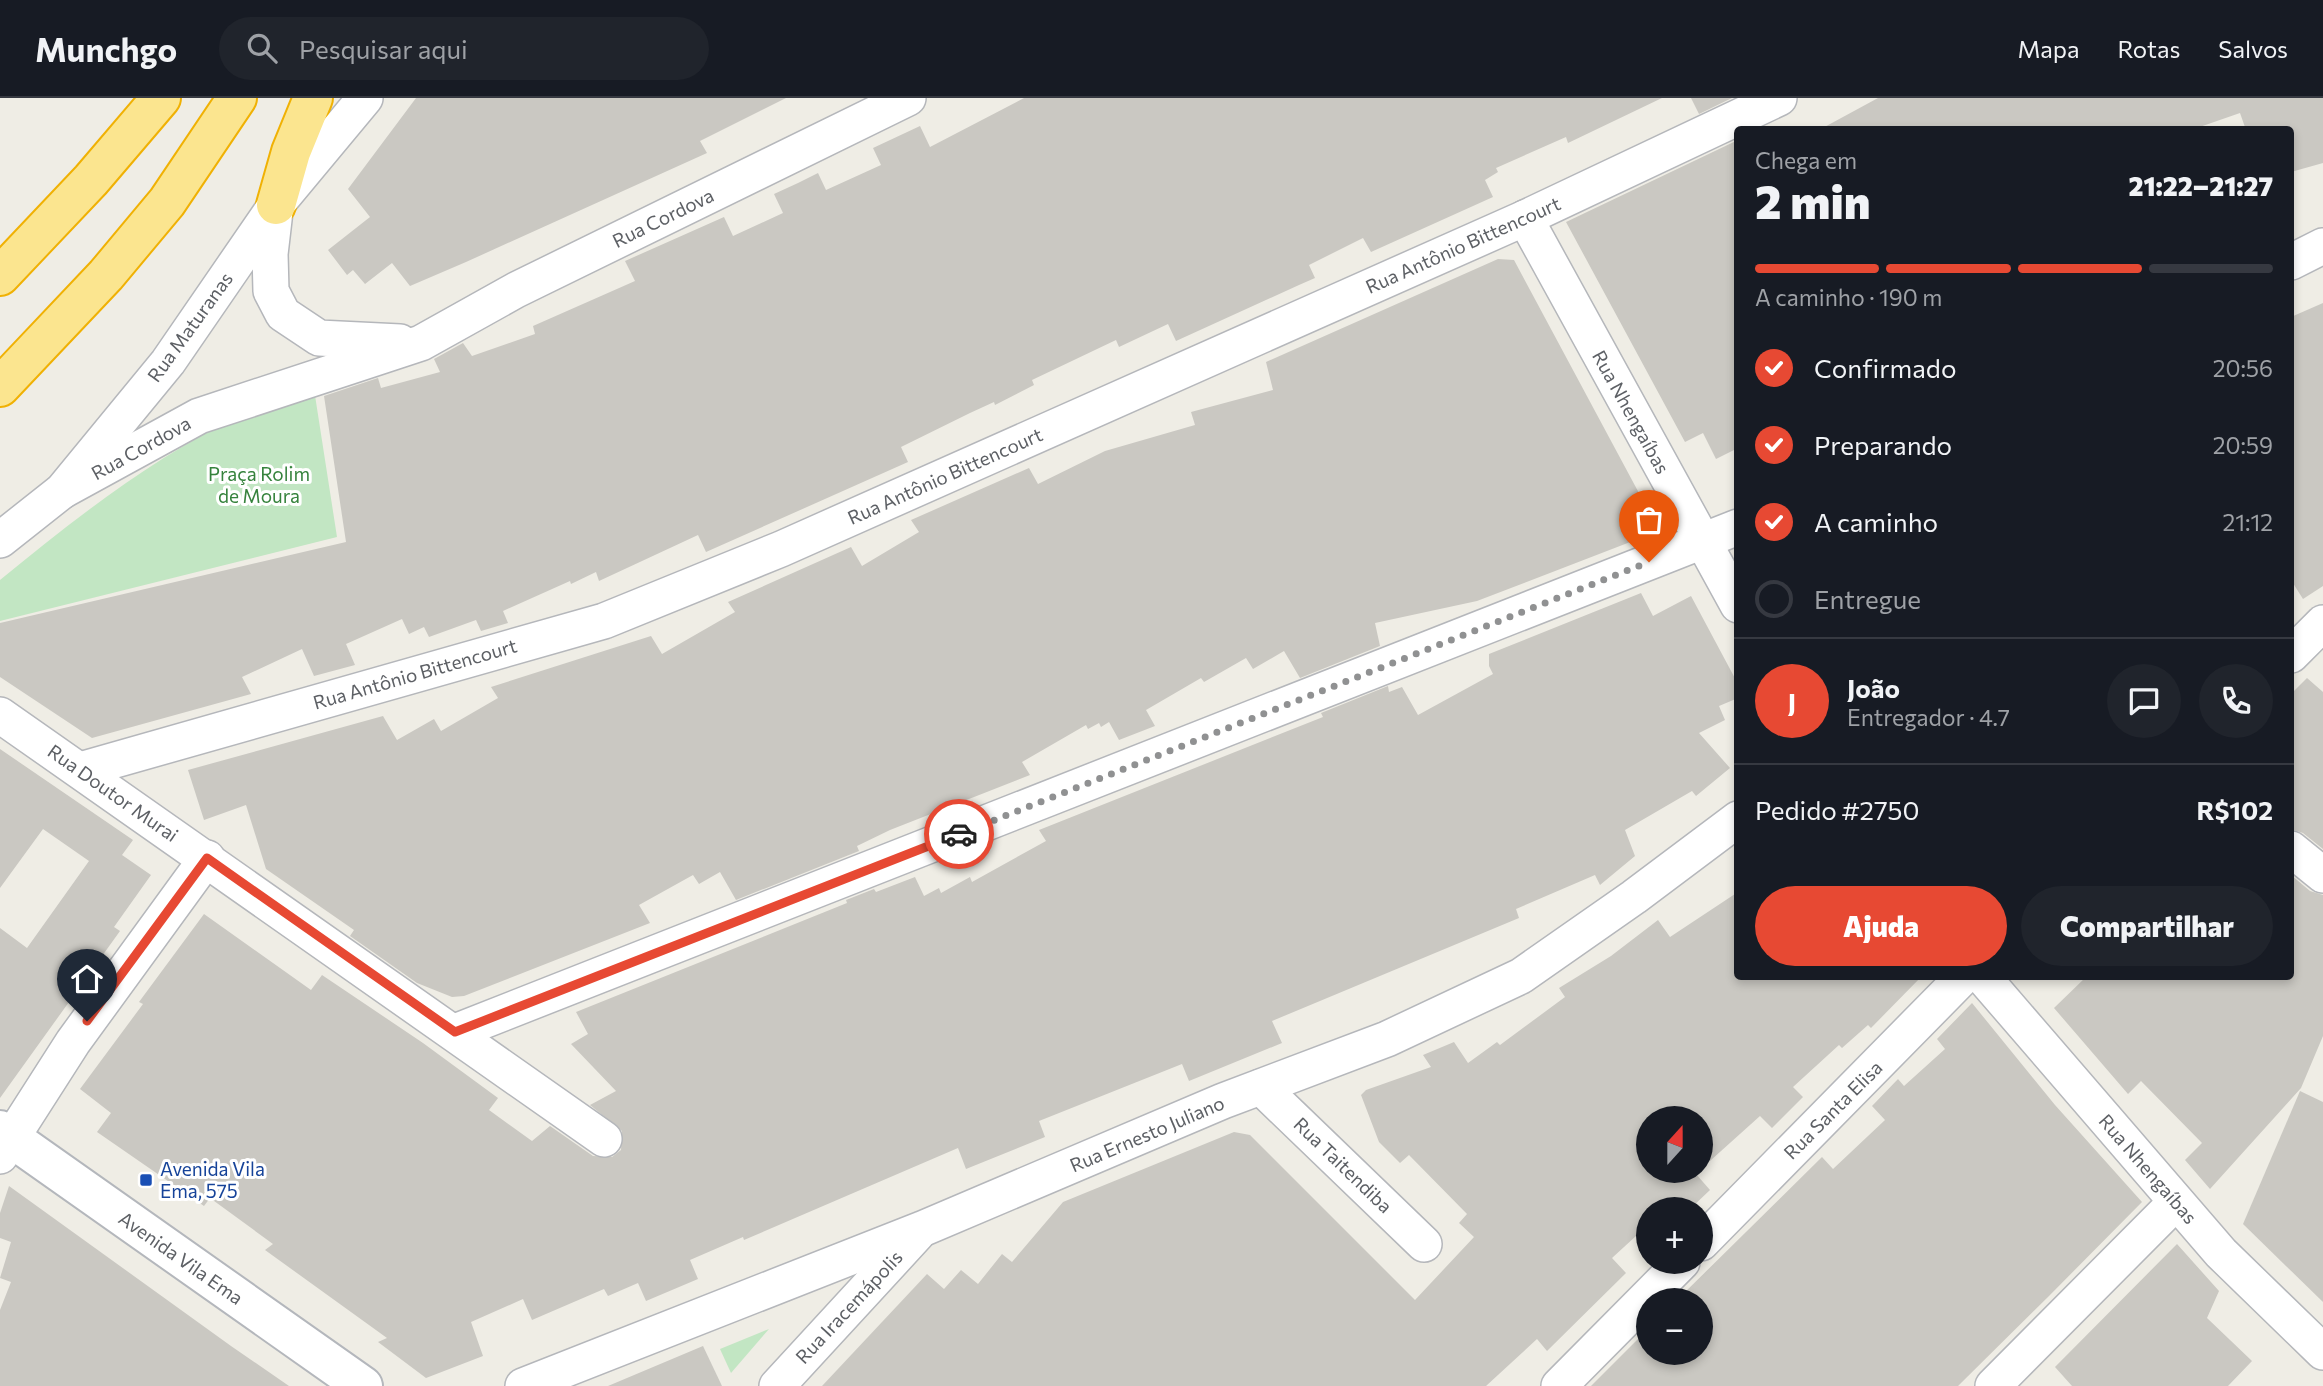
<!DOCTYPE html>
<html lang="pt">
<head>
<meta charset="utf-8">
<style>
  :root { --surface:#171b24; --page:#20242c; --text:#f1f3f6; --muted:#9ea1a6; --line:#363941; --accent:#e74933 }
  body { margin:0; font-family:Commissioner,sans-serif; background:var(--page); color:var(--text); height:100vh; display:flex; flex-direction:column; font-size:26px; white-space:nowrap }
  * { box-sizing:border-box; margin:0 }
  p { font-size:23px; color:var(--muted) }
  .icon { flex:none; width:38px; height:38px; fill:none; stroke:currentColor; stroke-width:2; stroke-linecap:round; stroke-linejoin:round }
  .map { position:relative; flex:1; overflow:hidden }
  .side { position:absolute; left:1734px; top:28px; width:560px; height:854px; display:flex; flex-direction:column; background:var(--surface); border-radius:7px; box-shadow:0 4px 10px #0003 }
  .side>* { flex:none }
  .needle { width:46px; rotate:21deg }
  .fabs { position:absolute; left:1636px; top:1008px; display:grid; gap:14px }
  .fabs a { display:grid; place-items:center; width:77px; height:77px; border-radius:50%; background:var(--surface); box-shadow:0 4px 10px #0003; font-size:35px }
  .pin { position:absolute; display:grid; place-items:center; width:60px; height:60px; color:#fff; margin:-72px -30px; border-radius:50% 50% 50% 0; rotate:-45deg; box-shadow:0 0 7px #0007 }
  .pin .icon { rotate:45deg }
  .courier { position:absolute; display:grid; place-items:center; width:70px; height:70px; margin:-35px; border:5px solid #e74933; border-radius:50%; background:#fff; color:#222; box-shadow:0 2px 9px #0007 }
  .overview em { font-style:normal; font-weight:800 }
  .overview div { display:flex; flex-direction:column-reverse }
  .overview { display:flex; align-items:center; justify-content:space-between; height:119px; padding:0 21px }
  h1 { font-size:46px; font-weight:800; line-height:52px }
  .bar { display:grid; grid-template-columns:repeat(4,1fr); gap:10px 7px; align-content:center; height:84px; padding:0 21px }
  .bar i { height:9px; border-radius:5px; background:var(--line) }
  .bar .on { background:var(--accent) }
  .bar p { grid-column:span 4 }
  .line { display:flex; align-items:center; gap:18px; padding:0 21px; border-top:2px solid var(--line) }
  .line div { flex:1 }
  .round { display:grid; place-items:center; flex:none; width:74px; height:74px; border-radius:37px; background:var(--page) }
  ol { padding:0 21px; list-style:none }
  li { display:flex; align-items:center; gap:21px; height:77px }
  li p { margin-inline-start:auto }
  li .icon { padding:7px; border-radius:50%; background:var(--accent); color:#fff; stroke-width:4 }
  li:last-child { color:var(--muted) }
  li i { width:38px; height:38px; border:4px solid var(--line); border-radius:50% }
  .cta { display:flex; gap:14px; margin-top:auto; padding:14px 21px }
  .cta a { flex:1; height:80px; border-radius:42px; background:var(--accent); color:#fff; font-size:28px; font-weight:800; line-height:80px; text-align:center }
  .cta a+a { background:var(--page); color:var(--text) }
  header { display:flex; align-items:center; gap:42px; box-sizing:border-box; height:98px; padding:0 35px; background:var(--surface); border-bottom:2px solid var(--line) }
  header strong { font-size:33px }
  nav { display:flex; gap:38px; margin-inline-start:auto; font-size:24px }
  .search { width:490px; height:63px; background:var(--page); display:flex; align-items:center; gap:18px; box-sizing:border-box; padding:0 24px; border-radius:38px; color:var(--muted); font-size:26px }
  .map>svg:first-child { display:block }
  .green { fill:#c2e6c3 }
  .building { fill:#cac8c2 }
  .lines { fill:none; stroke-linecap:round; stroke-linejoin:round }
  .street-casing { stroke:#b5b7bb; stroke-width:38 }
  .secondary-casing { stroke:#b4b7bc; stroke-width:42 }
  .highway-casing { stroke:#f0b104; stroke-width:42 }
  .street { stroke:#fff; stroke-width:35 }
  .secondary { stroke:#fff; stroke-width:38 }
  .highway { stroke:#fbe58f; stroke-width:38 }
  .done { stroke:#909192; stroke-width:7; stroke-dasharray:0 12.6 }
  .route { stroke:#e74933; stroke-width:9 }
  .transit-dot { fill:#1a4fb4; stroke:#fff; stroke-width:2.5 }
  .labels { text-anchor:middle; stroke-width:6; stroke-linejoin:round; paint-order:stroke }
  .street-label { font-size:19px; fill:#5d6065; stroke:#fff }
  .park-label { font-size:19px; fill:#36833d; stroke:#fff }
  .transit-label { font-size:19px; fill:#164399; stroke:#fff; text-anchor:start }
</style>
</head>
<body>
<header>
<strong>Munchgo</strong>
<div class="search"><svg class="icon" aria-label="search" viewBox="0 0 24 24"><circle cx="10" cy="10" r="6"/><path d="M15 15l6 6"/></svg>Pesquisar aqui</div>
<nav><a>Mapa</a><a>Rotas</a><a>Salvos</a></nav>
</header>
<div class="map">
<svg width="2323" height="1288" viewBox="0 0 2323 1288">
  <rect width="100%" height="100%" fill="#efede5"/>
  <g class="green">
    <path d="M314 291 337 439 0 523V482C76 420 154 358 244 316 266 306 291 299 314 291Z"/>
    <polygon points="769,1231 731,1275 720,1251"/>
  </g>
  <g class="building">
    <polygon points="416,0 786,0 700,43 707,55 466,164 410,188 392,165 365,186 353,172 347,177 328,152 370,119 348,91"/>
    <polygon points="1024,0 1662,0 1568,45 1566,39 1496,70 1498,74 1485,82 1493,99 1371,154 1363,140 1309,167 1315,180 1299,187 1176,243 1168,226 1119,249 1116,242 1032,282 1034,287 995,307 994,304 970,315 901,349 908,364 706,454 698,437 599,483 596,474 571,486 570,483 503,513 508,525 481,533 476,522 429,539 424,529 409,536 402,521 346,546 355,567 314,578 302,551 242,579 251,596 92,640 0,579 0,525 346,444 324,298 378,280 381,290 440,274 434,261 463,245 472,258 535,236 533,228 635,183 625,163 724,119 733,138 783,115 774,96 798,85 818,75 826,92 881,67 873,50 920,28 930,49"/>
    <polygon points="1691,0 1732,0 1699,16"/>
    <polygon points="1878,0 2323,0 2323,65 2291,74 2291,32 2246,32 2240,15 2191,32 1819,32"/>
    <polygon points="1738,42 1738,350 1716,361 1703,335 1685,344 1566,124"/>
    <polygon points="1498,161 1514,162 1647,410 1640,415 1651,436 1477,503 1375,525 1380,548 1300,580 1284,553 1253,571 1246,560 1204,584 1201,580 1146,612 1155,628 1119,642 1109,624 1101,629 1099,625 1088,631 1086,627 1022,664 1030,677 890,732 857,748 859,753 736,802 720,774 699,786 693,777 639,807 650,825 464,898 452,899 417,885 350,838 354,832 266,771 246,707 204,722 188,672 383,618 397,642 434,621 441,633 498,600 491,589 651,538 662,556 735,514 728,504 851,449 862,468 919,434 911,422 1029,370 1038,386 1105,353 1195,327 1191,314 1273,292 1266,264"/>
    <polygon points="2323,205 2323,488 2303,501 2291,482 2291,219"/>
    <polygon points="1641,495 1653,518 1691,498 1738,586 1738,600 1719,608 1725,622 1699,635 1730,670 1696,698 1692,693 1625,732 1635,758 1600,787 1595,777 1516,811 1519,820 1272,923 1282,945 1189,983 1182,966 1039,1023 1045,1039 966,1071 958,1050 744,1142 743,1139 690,1162 698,1181 646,1203 638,1185 608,1198 604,1191 532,1222 523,1201 471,1224 483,1258 426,1280 378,1244 387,1240 265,1152 273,1146 210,1100 204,1108 97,1034 111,1015 80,991 143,906 139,904 204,816 311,892 322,877 423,945 498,1000 489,1012 532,1043 550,1028 593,1058 612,1059 621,1052 622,1033 590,1007 616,993 571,946 588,936 576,914 847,805 846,802 874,791 876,794 915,779 924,798 939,790 941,795 970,779 972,784 1046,743 1039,732 1323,619 1321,615 1388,588 1389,594 1402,589 1418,617 1493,576 1489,568 1489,556"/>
    <polygon points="2307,580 2323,594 2323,751 2303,735 2291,731 2291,596"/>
    <polygon points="0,651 133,742 122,757 151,777 114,829 120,833 0,1000 0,830 27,850 89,763 43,731 0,790"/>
    <polygon points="2291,777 2310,793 2323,797 2323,938 2301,990 2210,1091 2185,1062 2202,1045 2141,983 2128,996 2054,910 2087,878 2291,878"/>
    <polygon points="1738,794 1738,878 1922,878 1871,930 1868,927 1842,950 1839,947 1793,989 1803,999 1772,1030 1760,1018 1701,1071 1701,1020 1648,1020 1648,1073 1699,1073 1696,1076 1710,1092 1690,1111 1648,1111 1648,1127 1612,1160 1626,1175 1547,1253 1537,1241 1486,1288 822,1288 927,1176 944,1191 961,1172 978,1186 1002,1156 1012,1164 1063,1104 1234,1034 1250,1037 1415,1202 1474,1139 1459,1125 1467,1116 1409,1057 1400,1065 1379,1044 1361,997 1366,992 1431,969 1423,957 1454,944 1468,965 1497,944 1500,947 1565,899 1559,890 1611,858 1658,822 1670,839"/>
    <polygon points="1972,905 2055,1007 2142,1104 2048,1199 1958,1288 1591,1288 1648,1231 1648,1255 1701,1255 1701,1202 1677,1202 1822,1059 1833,1071 1885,1022 1872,1008 1898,981 1904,988 1945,951 1937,941"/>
    <polygon points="2300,993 2323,1004 2323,1204 2243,1126"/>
    <polygon points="9,1088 231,1248 289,1288 0,1288 0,1212 11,1184 0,1180 11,1144 0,1140 0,1115"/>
    <polygon points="2177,1146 2219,1193 2207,1220 2252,1263 2228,1288 2072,1288 2055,1269"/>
    <polygon points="703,1248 722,1288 608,1288"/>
  </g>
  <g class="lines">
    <g class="street-casing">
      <g id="street">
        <polyline points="275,113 270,156 271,193 283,216 319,240 400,244"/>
        <polyline points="1525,120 1738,507"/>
        <polyline points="2291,164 2323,148"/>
        <polyline points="62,393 199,318 421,245 516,192 908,0"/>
        <polyline points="0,442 62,393 168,264 276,107 365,0"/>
        <polyline points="2291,557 2323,525"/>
        <polyline points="0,617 604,1041"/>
        <polyline points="80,672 604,523 781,451 1525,120 1779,0"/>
        <polyline points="2291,751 2323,777"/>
        <polyline points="1982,878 2221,1155 2323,1254"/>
        <polyline points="455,934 1738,429"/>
        <polyline points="1261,989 1424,1146"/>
        <polyline points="0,1058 73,944 207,760"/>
        <polyline points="1701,1145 1964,878"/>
        <polyline points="523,1288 922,1131 1223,1003 1387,941 1521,878 1634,799 1738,721"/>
        <polyline points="777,1288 917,1136"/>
        <polyline points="1559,1288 1682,1164"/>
        <polyline points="1993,1288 2176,1104"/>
      </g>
    </g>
    <g class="secondary-casing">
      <polyline id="secondary" points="0,1032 363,1288"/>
    </g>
    <g class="highway-casing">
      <g id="highway">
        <polyline points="276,107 291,54 313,0"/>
        <polyline points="0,178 91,82 161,0"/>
        <polyline points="0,289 106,177 167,104 237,0"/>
      </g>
    </g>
    <use href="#street" class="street"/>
    <use href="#secondary" class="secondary"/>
    <use href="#highway" class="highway"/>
  </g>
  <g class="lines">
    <polyline class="done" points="959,736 1649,464"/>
    <polyline class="route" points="87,923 207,760 455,934 959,736"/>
  </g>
  <rect class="transit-dot" x="139" y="1075" width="14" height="14" rx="3.5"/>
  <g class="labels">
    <g class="street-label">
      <text transform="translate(663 120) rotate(-26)" y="7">Rua Cordova</text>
      <text transform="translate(1463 147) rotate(-24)" y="7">Rua Antônio Bittencourt</text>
      <text transform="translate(190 229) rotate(-54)" y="7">Rua Maturanas</text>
      <text transform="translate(1631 314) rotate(61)" y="7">Rua Nhengaíbas</text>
      <text transform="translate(141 350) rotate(-29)" y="7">Rua Cordova</text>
      <text transform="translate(945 378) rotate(-24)" y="7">Rua Antônio Bittencourt</text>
      <text transform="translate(415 576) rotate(-16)" y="7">Rua Antônio Bittencourt</text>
      <text transform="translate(113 695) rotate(35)" y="7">Rua Doutor Murai</text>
      <text transform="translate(1833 1012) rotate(-45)" y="7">Rua Santa Elisa</text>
      <text transform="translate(1147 1036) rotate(-23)" y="7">Rua Ernesto Juliano</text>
      <text transform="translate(1343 1067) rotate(44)" y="7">Rua Taitendiba</text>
      <text transform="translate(2148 1071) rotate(49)" y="7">Rua Nhengaíbas</text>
      <text transform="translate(181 1160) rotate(35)" y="7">Avenida Vila Ema</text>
      <text transform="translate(849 1209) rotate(-47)" y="7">Rua Iracemápolis</text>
    </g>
    <g class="park-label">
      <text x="259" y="383">Praça Rolim<tspan x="259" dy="22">de Moura</tspan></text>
    </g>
    <g class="transit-label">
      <text x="160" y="1078">Avenida Vila<tspan x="160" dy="22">Ema, 575</tspan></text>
    </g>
  </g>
</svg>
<div class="fabs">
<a><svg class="needle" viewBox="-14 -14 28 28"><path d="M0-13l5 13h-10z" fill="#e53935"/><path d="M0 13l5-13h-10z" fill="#9ea1a6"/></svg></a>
<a>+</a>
<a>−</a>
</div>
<div class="pin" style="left:1649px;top:464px;background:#ea580c"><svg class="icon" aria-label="bag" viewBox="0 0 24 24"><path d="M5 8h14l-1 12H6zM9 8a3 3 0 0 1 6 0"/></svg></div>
<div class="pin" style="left:87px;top:923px;background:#1f2937"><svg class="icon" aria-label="home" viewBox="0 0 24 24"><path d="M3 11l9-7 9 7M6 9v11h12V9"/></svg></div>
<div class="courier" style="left:959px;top:736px"><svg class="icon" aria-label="car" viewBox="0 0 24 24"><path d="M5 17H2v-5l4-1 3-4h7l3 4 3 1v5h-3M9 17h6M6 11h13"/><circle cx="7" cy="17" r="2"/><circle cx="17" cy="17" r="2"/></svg></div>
<section class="side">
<div class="overview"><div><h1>2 min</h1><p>Chega em</p></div><em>21:22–21:27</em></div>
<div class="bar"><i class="on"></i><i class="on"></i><i class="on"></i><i></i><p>A caminho · 190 m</p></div>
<ol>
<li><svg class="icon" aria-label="check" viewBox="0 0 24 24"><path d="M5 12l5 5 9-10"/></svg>Confirmado<p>20:56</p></li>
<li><svg class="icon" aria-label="check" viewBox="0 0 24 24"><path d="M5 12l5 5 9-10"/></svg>Preparando<p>20:59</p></li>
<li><svg class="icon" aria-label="check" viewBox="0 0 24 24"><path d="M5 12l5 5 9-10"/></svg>A caminho<p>21:12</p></li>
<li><i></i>Entregue</li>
</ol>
<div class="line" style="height:126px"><b class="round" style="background:var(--accent);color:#fff">J</b><div><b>João</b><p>Entregador · 4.7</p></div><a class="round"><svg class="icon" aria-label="chat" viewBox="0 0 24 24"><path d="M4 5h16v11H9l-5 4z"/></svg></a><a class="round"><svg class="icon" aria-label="phone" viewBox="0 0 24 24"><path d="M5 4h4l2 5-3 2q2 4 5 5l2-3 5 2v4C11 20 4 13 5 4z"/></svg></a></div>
<div class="line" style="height:91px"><div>Pedido #2750</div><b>R$102</b></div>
<div class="cta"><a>Ajuda</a><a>Compartilhar</a></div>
</section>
</div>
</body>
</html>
